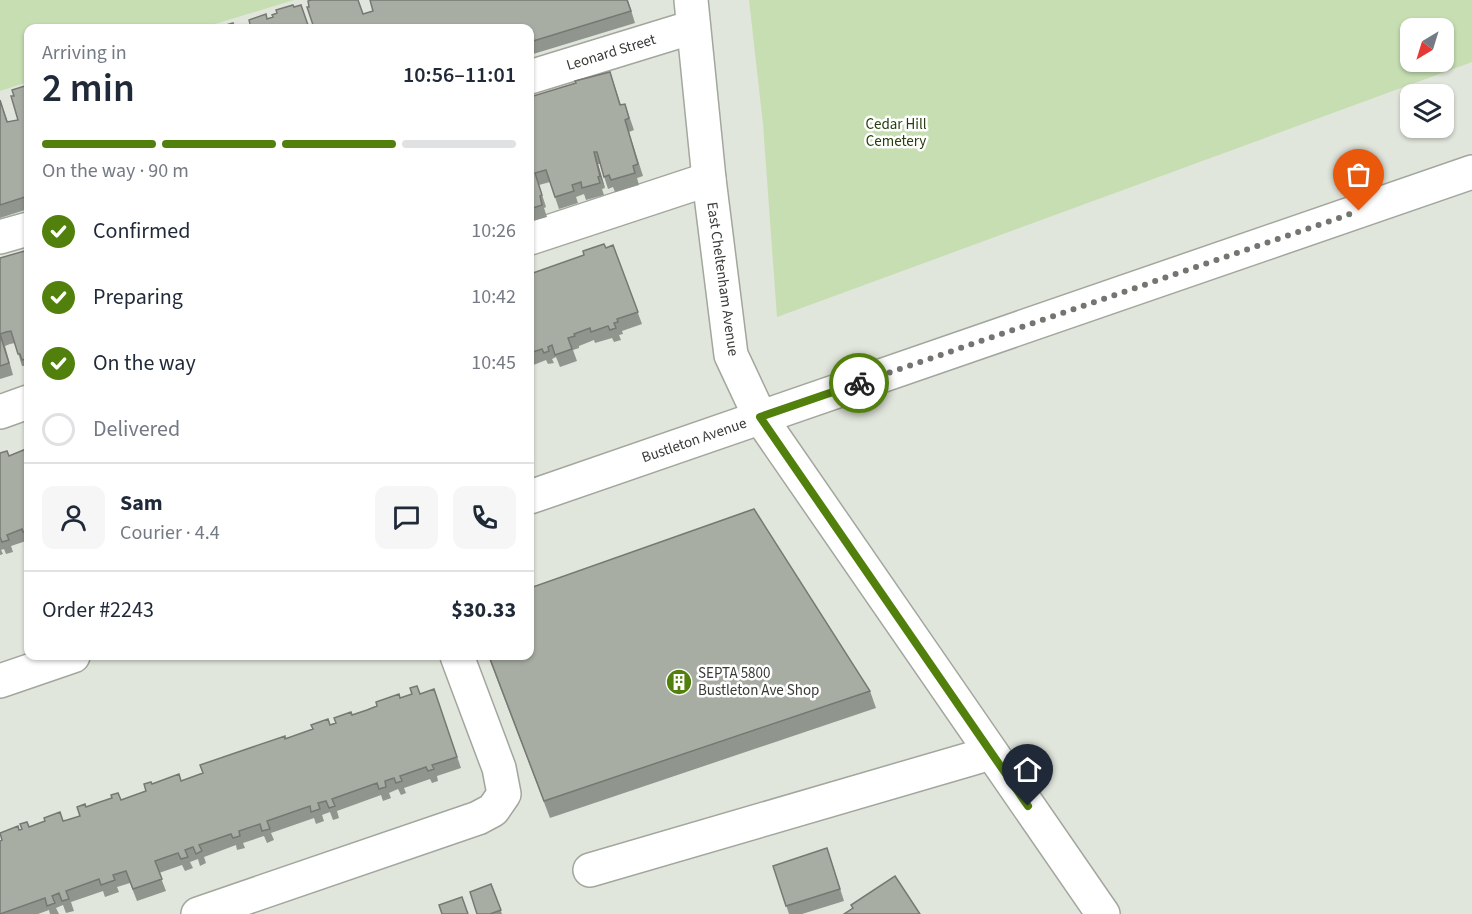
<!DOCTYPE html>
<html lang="en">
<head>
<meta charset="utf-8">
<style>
  :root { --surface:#fff; --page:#f6f6f7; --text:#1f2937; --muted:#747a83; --line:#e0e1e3; --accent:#52800d }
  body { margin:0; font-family:"Source Sans 3",sans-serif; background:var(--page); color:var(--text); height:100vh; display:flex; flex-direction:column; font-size:22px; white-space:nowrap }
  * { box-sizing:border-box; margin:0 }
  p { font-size:20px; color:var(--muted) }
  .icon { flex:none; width:33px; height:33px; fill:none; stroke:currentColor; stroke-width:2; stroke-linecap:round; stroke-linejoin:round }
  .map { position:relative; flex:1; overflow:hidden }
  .panel { position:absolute; left:24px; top:24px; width:510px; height:636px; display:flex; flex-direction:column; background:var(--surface); border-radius:12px; box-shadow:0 2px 4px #0004 }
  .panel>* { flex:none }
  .needle { width:39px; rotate:218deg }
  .buttons { position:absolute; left:1400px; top:18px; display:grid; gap:12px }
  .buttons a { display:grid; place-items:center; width:54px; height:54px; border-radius:12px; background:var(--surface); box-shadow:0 2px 4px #0004; font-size:30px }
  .pin { position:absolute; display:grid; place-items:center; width:51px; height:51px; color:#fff; margin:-62px -26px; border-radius:50% 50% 50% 0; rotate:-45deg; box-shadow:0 0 6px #0007 }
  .pin .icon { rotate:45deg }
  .courier { position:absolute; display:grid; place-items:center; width:60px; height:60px; margin:-30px; border:4px solid #52800d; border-radius:50%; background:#fff; color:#222; box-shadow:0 2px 8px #0007 }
  .overview em { font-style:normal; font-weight:600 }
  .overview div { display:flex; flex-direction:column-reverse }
  .overview { display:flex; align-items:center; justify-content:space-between; height:102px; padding:0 18px }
  h1 { font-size:39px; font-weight:600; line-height:45px }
  .bar { display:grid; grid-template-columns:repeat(4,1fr); gap:9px 6px; align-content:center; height:72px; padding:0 18px }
  .bar i { height:8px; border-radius:4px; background:var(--line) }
  .bar .active { background:var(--accent) }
  .bar p { grid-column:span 4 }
  .line { display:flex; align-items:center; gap:15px; padding:0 18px; border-top:2px solid var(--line) }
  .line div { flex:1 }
  .round { display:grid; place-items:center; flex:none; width:63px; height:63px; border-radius:12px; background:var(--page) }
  ol { padding:0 18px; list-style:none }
  li { display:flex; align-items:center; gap:18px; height:66px }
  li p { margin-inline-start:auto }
  li .icon { padding:6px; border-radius:50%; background:var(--accent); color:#fff; stroke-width:4 }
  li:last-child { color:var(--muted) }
  li i { width:33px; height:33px; border:3px solid var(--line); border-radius:50% }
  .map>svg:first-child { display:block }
  .green { fill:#c6deb2; fill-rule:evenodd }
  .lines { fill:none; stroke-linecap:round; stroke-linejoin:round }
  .minor-casing { stroke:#a2a79e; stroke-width:36 }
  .major-casing { stroke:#a2a79e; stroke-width:36 }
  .minor { stroke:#fff; stroke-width:33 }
  .major { stroke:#fff; stroke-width:33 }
  .wall { fill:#90958d }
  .shaded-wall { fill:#767973 }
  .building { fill:#a8ada4; stroke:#767973; stroke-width:1.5 }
  .done { stroke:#737670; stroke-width:6; stroke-dasharray:0 10.8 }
  .route { stroke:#52800d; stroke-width:8 }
  .labels { text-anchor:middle; stroke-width:5; stroke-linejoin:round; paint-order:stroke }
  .street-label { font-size:15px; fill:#383a36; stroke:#fff }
  .park-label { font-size:15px; fill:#273e0c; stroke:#fff }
  .poi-label { font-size:15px; fill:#383a36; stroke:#fff; text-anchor:start }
</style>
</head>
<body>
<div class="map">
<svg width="1472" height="914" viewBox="0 0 1472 914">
  <rect width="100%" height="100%" fill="#e1e6dc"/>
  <g class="green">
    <polygon points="0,0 294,0 202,28 28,28 28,82 0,91"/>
    <path d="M749 0H1472V62L777 317 763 124ZM1410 28H1443V62H1410Z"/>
  </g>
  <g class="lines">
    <g class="minor-casing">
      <g id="minor">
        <polyline points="691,0 709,179 731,355 760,417 1103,914"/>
        <polyline points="530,77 693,27"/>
        <polyline points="0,237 28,229"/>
        <polyline points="530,238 709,179"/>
        <polyline points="0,412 28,402"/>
        <polyline points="590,870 991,753"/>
        <polyline points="198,914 478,818 493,810 504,794 499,768 457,656"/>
      </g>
    </g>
    <g class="major-casing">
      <g id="major">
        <polyline points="530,497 1472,172"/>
        <polyline points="0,681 73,656"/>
      </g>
    </g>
    <use href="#minor" class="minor"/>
    <use href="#major" class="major"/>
  </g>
  <g class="wall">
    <polygon points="370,0 628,0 635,23 530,55 530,28 363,14 373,11"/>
    <polygon points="614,84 621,105 625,104 634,130 629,132 643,176 637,178 639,185 615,192 613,187 608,189 600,164 598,164 605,188 602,189 604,195 586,200 584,194 576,197 578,203 559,209 550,182 539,185 546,207 544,208 547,217 530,222 530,97"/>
    <polygon points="28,85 28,209 0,218 0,100 8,122 18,120 14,96"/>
    <polygon points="613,245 642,324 622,331 623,334 619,335 621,340 614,342 612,338 595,343 594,340 579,346 579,348 573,350 577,361 560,367 556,357 552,359 554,363 548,364 546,360 531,366 530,363 530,274"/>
    <polygon points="28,250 28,371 26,372 24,366 22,366 15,343 10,344 5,346 13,375 0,379 0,258"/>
    <polygon points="28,444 28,544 26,541 11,546 13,552 6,554 4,549 1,550 3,554 0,555 0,453 9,456 26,449"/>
    <polygon points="488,656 870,691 876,708 550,818"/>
    <polygon points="434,689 461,768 437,776 438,781 432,783 430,779 404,788 406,793 401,795 398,789 389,793 391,798 383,801 381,795 337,811 339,818 333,820 330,812 322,815 324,821 316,824 314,818 271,833 274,840 267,843 264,836 243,843 245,848 237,850 236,845 204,857 206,863 200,866 198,859 190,862 193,868 185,871 182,865 159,873 166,891 137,901 130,883 117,887 119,892 105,897 103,891 71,902 74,911 66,913 63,905 56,908 59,914 50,914 49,910 38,914 0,914 19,830 29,827 64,821 80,816 86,807 121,800 146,791 152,784 181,781 203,773 285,736 286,738 330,725 352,715 400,698 420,694"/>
    <polygon points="831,860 844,901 802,914 789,914 773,866"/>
    <polygon points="491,884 502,914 477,914"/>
  </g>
  <polygon class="shaded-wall" points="594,152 598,164 605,188 600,176"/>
  <g class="building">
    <polygon points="311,0 358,0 363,14 373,11 370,0 627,0 631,11 530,42 530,28 314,28 307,7 309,7 308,1"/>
    <polygon points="293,5 294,7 301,5 309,28 249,28 248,25 250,24 249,20 266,14 267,19 273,17 272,15 277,13 276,10"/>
    <polygon points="233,23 235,28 216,28"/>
    <polygon points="610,72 620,105 625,104 629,118 625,120 638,164 633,166 635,173 611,180 609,175 604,177 597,152 594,152 600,176 598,177 600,183 582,188 581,182 572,185 574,191 555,197 546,170 535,173 542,195 540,196 542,205 530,209 530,97 576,83 575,81"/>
    <polygon points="28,85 28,196 0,205 0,100 7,122 18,120 11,96 14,96 12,90"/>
    <polygon points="604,244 606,248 613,245 638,312 617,319 618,322 614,323 616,328 610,330 608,326 591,332 590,328 574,334 575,336 568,338 572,349 555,355 552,345 548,347 549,351 544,353 542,349 530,353 530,274 584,255 583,251"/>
    <polygon points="28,250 28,358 22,360 20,354 18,354 11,331 6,332 0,334 9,363 0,366 0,258"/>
    <polygon points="28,444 28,531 23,532 22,529 7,535 9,540 2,542 0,537 0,453 7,451 9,456 26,449 25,445"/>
    <polygon points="754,509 870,691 544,801 489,656 530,656 530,588"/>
    <polygon points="417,686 420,694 434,689 457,757 432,765 434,769 428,771 426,767 400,776 402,781 396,783 394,778 385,781 386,787 379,789 377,783 332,799 335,806 329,808 326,801 318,803 320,809 311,812 310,806 267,821 270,829 262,831 260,824 239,831 240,836 233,838 231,834 199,845 202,851 196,854 193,847 185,850 188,857 181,859 178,853 155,861 162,879 133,889 126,871 113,875 115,880 101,885 99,879 66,891 69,899 62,901 59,893 52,896 55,903 47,906 45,898 0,914 0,841 2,840 0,833 18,826 19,830 22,829 20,824 27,822 29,827 45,821 44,818 60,812 63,821 67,820 80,816 77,807 85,804 86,807 97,803 112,798 111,795 118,793 121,800 146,791 144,784 151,782 152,784 179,774 181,781 203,773 200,765 285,736 285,739 313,729 311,725 328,719 330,725 336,723 334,718 351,712 352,715 367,710 377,706 376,702 399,694 400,698 412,694 410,688"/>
    <polygon points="827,848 840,889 786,906 773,866"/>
    <polygon points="895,876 920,914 844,914 853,908 851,905"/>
    <polygon points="491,884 501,910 490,914 477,914 470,892"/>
    <polygon points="462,897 468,914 442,914 439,905"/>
  </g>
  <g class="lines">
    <polyline class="done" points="859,383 1359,211"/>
    <polyline class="route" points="859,383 760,417 1028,806"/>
  </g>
  <defs>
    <g id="building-disc" transform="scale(1.35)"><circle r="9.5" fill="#52800d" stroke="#fff"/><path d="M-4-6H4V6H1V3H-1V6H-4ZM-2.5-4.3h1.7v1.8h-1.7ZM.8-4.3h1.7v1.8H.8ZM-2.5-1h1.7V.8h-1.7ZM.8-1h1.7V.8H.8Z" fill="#fff"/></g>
  </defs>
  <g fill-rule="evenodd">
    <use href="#building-disc" x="679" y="682"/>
  </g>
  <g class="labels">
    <g class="street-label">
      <text transform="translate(611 52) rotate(-17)" y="5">Leonard Street</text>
      <text transform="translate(723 279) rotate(82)" y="5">East Cheltenham Avenue</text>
      <text transform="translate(694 440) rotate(-19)" y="5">Bustleton Avenue</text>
    </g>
    <g class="park-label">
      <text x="896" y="129">Cedar Hill<tspan x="896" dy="17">Cemetery</tspan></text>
    </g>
    <g class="poi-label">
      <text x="698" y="678">SEPTA 5800<tspan x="698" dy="17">Bustleton Ave Shop</tspan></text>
    </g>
  </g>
</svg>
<div class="buttons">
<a><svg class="needle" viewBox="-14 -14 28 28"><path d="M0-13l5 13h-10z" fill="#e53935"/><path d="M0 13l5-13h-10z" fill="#747a83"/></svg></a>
<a><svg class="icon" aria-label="layers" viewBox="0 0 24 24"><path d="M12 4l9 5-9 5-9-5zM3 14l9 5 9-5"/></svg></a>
</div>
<div class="pin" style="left:1359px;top:211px;background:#ea580c"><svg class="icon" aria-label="bag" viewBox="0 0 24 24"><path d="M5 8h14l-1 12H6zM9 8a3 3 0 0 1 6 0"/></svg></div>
<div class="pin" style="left:1028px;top:806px;background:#1f2937"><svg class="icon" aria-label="home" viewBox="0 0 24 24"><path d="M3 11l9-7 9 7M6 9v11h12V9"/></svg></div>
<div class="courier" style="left:859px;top:383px"><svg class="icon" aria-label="bike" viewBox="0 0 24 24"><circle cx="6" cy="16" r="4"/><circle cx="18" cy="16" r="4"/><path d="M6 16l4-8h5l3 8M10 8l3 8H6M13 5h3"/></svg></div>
<section class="panel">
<div class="overview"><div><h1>2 min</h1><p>Arriving in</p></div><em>10:56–11:01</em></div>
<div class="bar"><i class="active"></i><i class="active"></i><i class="active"></i><i></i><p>On the way · 90 m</p></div>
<ol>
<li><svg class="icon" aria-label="check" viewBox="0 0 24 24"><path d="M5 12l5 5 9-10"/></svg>Confirmed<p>10:26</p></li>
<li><svg class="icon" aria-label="check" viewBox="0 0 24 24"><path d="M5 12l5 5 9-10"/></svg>Preparing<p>10:42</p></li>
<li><svg class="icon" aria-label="check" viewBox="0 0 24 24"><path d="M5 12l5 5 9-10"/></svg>On the way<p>10:45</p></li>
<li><i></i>Delivered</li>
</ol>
<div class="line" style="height:108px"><a class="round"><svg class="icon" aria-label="person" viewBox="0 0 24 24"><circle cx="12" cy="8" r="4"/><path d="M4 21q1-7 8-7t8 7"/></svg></a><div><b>Sam</b><p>Courier · 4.4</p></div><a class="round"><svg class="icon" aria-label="chat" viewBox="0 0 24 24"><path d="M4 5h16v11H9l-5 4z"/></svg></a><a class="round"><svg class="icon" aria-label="phone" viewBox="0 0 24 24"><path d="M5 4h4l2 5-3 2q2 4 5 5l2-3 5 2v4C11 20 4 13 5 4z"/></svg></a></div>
<div class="line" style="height:78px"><div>Order #2243</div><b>$30.33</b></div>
</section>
</div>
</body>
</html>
